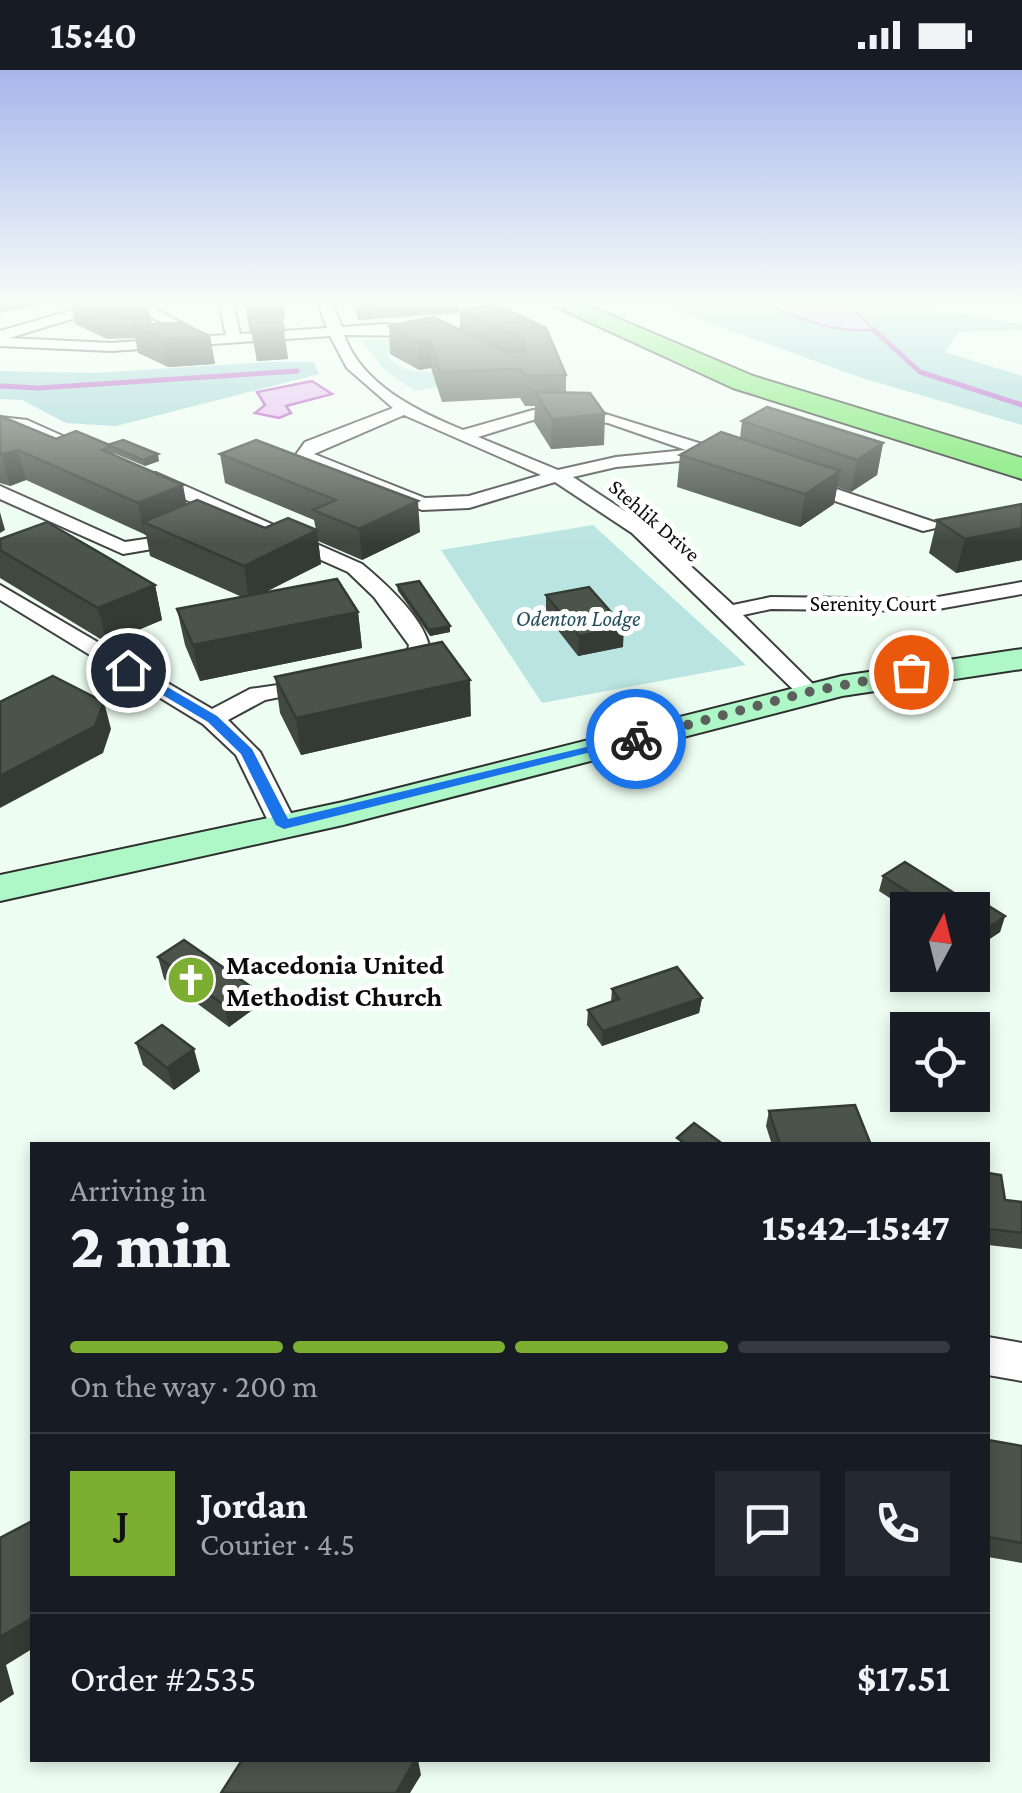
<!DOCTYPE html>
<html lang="en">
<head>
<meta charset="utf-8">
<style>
  :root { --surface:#171b24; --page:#242831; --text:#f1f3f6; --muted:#9ea1a6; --line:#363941; --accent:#7cae32 }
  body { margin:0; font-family:"Crimson Pro",serif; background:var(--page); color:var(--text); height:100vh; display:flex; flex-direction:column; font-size:38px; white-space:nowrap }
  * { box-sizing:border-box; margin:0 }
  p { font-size:32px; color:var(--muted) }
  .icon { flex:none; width:55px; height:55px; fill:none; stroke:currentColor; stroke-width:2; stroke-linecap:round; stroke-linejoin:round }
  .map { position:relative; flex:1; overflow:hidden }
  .sheet { position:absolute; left:30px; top:1072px; width:960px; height:620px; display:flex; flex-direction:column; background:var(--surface); border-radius:0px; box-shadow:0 5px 15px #0003 }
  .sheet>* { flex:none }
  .needle { width:65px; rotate:7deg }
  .controls { position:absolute; left:890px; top:822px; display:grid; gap:20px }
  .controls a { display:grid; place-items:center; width:100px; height:100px; border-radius:0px; background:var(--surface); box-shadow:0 5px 15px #0003; font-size:50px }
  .pin { position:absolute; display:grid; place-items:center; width:85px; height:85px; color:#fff; margin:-42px; border:5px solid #fff; border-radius:50%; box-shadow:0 2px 10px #0007 }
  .courier { position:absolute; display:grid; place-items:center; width:100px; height:100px; margin:-50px; border:8px solid #1a73e8; border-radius:50%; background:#fff; color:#222; box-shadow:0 2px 12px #0007 }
  .summary em { font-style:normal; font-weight:800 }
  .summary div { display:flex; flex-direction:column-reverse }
  .summary { display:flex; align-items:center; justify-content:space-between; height:170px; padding:0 40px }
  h1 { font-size:65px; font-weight:800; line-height:75px }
  .bar { display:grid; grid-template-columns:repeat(4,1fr); gap:15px 10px; align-content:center; height:120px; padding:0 40px }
  .bar i { height:12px; border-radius:8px; background:var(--line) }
  .bar .selected { background:var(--accent) }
  .bar p { grid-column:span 4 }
  .line { display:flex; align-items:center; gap:25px; padding:0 40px; border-top:2px solid var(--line) }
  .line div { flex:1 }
  .round { display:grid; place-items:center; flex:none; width:105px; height:105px; border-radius:0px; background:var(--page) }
  .status { display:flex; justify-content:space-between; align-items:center; height:70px; padding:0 50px; background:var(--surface); direction:ltr }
  .status svg { height:28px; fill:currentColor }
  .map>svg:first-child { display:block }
  .green { fill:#bae4e1 }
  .forest { fill:#9bd3d3 }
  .water { fill:#e6b7f0; stroke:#ad45bf; stroke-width:2.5 }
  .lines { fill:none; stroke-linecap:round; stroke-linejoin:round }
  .stream { stroke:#ad45bf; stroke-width:5 }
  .street-casing { stroke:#3f3f3f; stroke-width:4 }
  .secondary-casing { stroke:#2e2e2e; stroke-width:4 }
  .highway-casing { stroke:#1d1d1d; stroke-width:4 }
  .street { fill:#fff; fill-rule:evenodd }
  .secondary { fill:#aef7c7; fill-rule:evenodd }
  .highway { fill:#6fe663; fill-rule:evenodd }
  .wall { fill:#404840 }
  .shaded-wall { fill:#343b34 }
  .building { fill:#4b544a; stroke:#343b34; stroke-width:2.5 }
  .route { fill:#1a73e8 }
  .done { stroke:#5b605c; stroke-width:10; stroke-dasharray:0 18 }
  .labels { text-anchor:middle; stroke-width:10; stroke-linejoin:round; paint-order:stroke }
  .far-street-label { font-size:22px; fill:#0c0c0c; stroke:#fff }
  .far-park-label { font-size:22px; font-style:italic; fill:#234f5d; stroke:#fff }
  .poi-label { font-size:28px; font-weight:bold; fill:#0c0c0c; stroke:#fff; text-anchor:start }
</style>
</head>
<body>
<div class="status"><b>15:40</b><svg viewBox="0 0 49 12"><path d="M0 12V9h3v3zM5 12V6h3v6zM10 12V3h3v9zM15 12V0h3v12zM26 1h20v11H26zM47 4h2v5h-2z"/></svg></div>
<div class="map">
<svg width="1022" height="1723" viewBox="0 0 1022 1723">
  <rect width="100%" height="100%" fill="#edfdf1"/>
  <g class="green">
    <path d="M399 269 410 277 386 285C410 309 431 302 461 296L443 316 415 321 384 300 361 270Z"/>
    <polygon points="593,455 746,595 542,633 441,480"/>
  </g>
  <g class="forest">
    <polygon points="655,233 902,233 1022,255 1022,260 958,262 945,282 1022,306 1022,355 862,308"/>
    <polygon points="268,292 314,292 319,304 116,356 66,353 22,330 0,329 0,301 93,303"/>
  </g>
  <g class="water">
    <path d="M760 233H848L874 260C831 263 799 248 760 233Z"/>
    <polygon points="312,311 332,324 286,336 291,343 279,348 255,343 265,335 257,322"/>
  </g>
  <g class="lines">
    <g class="stream">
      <polyline points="874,260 920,302 1022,335"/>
      <polyline points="0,316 39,318 297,301"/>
    </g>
    <g class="street-casing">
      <g id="street">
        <path d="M97 233 149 236 193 259 186 263 141 243 108 238 9 268 111 273 226 265 219 233H233L240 264 327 258 318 233H332L342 257 385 254 432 259V265L427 266 344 265C362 315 417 341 463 360L533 340 586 338 718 379V387L712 388 616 397 573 407 646 455 733 535 771 527 927 529 1022 512V524L927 541 771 539 743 545 821 622 809 629 801 627 632 463 555 412 469 438 422 440 298 390 295 386 305 372 393 338 347 298 330 266 111 281 0 276V261ZM404 345 541 405 469 426 425 428 314 384ZM560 347 608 353 686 380 616 387 558 400 478 367 533 350Z"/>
        <path d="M0 347 27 350 103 384C87 395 25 359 0 357Z"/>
        <path d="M144 403H156L362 494C386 514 434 556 430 589L405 604H389L385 599 407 585 409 575 374 527 348 502 144 411Z"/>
        <polygon points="798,406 937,453 940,457 923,461 791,416 789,412"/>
        <polygon points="0,416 125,472 152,468 186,454 196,460 164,477 123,484 0,429"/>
        <polygon points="0,515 212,639 250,619 325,608 325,618 265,630 228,650 260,682 297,755 293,761 273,761 236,685 203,654 0,530"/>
        <polygon points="988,1267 1022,1273 1022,1311 988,1305"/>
      </g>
    </g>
    <g class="secondary-casing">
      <polygon id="secondary" points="1022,579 1022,599 842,626 343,755 0,831 0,805 343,732 842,606"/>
    </g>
    <g class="highway-casing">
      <polygon id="highway" points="548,233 582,233 753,306 1022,388 1022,409 733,318"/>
    </g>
    <use href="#street" class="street"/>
    <use href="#secondary" class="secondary"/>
    <use href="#highway" class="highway"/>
  </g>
  <g class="wall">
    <polygon points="71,233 134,233 149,239 152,254 210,266 215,294 168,297 138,283 135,268 107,269 75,254"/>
    <polygon points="244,233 283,233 285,249 282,249 288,289 257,291 251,261 250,261"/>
    <polygon points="353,233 459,233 459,243 358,250"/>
    <polygon points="495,234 566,305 566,322 604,375 551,379 534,352 535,336 525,336 520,328 442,332 431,298 419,300 390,284 389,256 460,260 460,241"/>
    <polygon points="0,346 56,369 109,375 159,391 145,396 113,383 187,434 265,458 316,460 314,450 225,413 220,384 420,462 362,490 318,471 321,494 264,523 358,542 362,578 200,611 185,575 177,539 242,527 150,486 146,465 26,410 10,416 0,413"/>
    <polygon points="742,351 883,373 877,405 851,422 837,417 834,434 800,457 677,417 680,385 740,368"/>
    <polygon points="1022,434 1022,490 956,503 929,483 937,450"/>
    <polygon points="0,469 155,515 162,550 107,573 0,508"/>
    <polygon points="397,515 450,562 430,566 398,521"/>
    <polygon points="546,525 623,577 578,586 546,545"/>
    <polygon points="275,607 471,646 301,685 280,643"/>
    <polygon points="905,792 962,828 969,824 1005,846 1000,862 973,880 972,840 908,840 879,821 883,806"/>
    <polygon points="158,887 250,916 255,938 229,957 164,909"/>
    <polygon points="612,919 702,928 699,943 602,976 587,955 588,940 611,932"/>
    <polygon points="136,973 200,1001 174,1020 143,995"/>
    <polygon points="769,1041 871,1075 772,1075 766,1056"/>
    <polygon points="988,1103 1005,1130 1022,1132 1022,1179 988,1175"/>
    <polygon points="988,1370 1022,1376 1022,1493 988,1487"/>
  </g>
  <g class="shaded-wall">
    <polygon points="0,233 45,233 45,234 0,243"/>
    <polygon points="283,233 285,249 250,249 251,261 250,261 246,234"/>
    <polygon points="284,261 288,289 257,291 253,263"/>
    <polygon points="210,266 215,294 168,297 163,269"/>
    <polygon points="430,269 431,298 419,300 418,272"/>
    <polygon points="605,344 604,375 551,379 552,349"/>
    <polygon points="883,373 877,405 851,422 857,390"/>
    <polygon points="18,380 26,410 10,416 2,386"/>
    <polygon points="158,384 159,391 145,396 143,390"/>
    <polygon points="840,401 834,434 800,457 805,424"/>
    <polygon points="183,415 189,447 143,452 146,465 145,465 138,433"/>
    <polygon points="418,431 420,462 362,490 359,459"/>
    <polygon points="0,442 5,460 0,463"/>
    <polygon points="1022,458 1022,490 956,503 965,469"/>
    <polygon points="317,460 321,494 249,530 244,496"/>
    <polygon points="155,515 162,550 107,573 98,538"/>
    <polygon points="358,542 362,578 200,611 193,575"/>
    <polygon points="450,556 450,562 430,566 429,560"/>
    <polygon points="624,557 623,577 578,586 579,566"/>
    <polygon points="470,610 471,646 301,685 296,648"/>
    <polygon points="104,632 111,659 103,683 0,738 0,706"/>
    <polygon points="1005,846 1000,862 973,880 979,865"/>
    <polygon points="250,916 255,938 229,957 224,935"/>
    <polygon points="702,928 699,943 602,976 603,961"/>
    <polygon points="194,979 200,1001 174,1020 167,998"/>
    <polygon points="32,1548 32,1579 6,1595 14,1624 0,1633 0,1567"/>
    <polygon points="415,1690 418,1690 421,1705 410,1723 396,1723"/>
  </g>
  <g class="building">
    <polygon points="81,233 134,233 149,239 102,242"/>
    <polygon points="356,233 405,233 357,236"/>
    <polygon points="495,234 546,258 566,305 525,306 520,299 440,302 430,269 418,272 389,256 433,247 507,282 524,281 523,269 460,241"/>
    <polygon points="281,247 284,261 253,263 250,249"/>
    <polygon points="180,253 210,266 163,269 132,255"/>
    <polygon points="535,322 590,323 605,344 552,349"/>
    <polygon points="767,337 883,373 857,390 742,351"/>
    <polygon points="0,346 56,369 76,361 112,376 102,380 183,415 138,433 18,380 0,385"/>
    <polygon points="721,362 840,401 805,424 680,385"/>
    <polygon points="123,370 158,384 143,390 108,375"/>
    <polygon points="256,370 418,431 359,459 313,440 336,430 220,384"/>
    <polygon points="197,430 265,458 288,448 317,460 244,496 143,452"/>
    <polygon points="1022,434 1022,458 965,469 937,450"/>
    <polygon points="47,452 155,515 98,538 0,480 0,469"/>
    <polygon points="337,509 358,542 193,575 177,539"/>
    <polygon points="419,511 450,556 429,560 397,515"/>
    <polygon points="589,517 624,557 579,566 546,525"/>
    <polygon points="442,572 470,610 296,648 275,607"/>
    <polygon points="53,606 104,632 95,656 0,706 0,632"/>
    <polygon points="905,792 962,828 969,824 1005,846 979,865 972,861 972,840 922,840 910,833 918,828 883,806"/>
    <polygon points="184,870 250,916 224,935 158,887"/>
    <polygon points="677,897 702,928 603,961 588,940 619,929 612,919"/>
    <polygon points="162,955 194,979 167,998 136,973"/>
    <polygon points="855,1035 871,1075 780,1075 769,1041"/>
    <polygon points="694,1053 724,1075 687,1075 677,1068"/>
    <polygon points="988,1103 1001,1105 1005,1130 1022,1132 1022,1163 988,1159"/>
    <polygon points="988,1370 1022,1376 1022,1473 988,1467"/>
    <polygon points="32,1451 32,1548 0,1567 0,1468"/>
    <polygon points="242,1690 415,1690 396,1723 221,1723"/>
  </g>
  <linearGradient id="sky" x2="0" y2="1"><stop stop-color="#a7b5eb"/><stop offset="0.49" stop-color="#f7fef9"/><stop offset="1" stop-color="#f7fef9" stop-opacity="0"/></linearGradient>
  <rect width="1022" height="474" fill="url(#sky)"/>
  <polygon class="route" points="124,597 133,597 217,646 252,679 288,749 636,665 643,669 284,759 276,755 241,684 208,652 124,602"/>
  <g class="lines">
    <polyline class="done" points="636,669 808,622 911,602"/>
  </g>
  <defs>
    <g id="church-disc" transform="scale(2.5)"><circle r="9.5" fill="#7cae32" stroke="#fff"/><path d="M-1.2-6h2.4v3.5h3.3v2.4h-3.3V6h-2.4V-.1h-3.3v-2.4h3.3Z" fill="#fff"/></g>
  </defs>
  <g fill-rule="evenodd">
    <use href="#church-disc" x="191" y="910"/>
  </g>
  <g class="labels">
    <g class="far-street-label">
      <text transform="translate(655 450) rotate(41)" y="8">Stehlik Drive</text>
      <text x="873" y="541">Serenity Court</text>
    </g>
    <g class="far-park-label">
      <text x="578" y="556">Odenton Lodge</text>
    </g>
    <g class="poi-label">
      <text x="226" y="904">Macedonia United<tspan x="226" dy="32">Methodist Church</tspan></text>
    </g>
  </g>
</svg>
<div class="controls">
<a><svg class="needle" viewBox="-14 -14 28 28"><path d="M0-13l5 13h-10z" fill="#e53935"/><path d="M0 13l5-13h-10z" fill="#9ea1a6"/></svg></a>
<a><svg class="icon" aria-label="locate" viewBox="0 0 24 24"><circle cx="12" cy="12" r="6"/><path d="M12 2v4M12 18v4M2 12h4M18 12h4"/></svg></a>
</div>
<div class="pin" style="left:911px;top:602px;background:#ea580c"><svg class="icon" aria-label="bag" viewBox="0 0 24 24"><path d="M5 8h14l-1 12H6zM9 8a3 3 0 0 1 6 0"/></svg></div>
<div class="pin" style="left:128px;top:600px;background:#1f2937"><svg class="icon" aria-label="home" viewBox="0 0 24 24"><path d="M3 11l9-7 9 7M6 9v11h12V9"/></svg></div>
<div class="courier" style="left:636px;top:669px"><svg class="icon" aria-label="bike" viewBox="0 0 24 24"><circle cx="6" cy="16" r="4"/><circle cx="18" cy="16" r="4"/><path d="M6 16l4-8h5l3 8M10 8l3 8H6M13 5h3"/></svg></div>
<section class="sheet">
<div class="summary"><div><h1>2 min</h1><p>Arriving in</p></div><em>15:42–15:47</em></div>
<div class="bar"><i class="selected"></i><i class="selected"></i><i class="selected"></i><i></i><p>On the way · 200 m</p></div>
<div class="line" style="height:180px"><b class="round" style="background:var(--accent);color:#111">J</b><div><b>Jordan</b><p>Courier · 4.5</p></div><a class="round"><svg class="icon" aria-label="chat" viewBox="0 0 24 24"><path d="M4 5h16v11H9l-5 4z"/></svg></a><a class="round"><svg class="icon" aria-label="phone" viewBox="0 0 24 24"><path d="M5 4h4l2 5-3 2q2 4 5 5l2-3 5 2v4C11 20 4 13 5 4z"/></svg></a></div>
<div class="line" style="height:130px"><div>Order #2535</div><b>$17.51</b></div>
</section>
</div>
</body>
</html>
